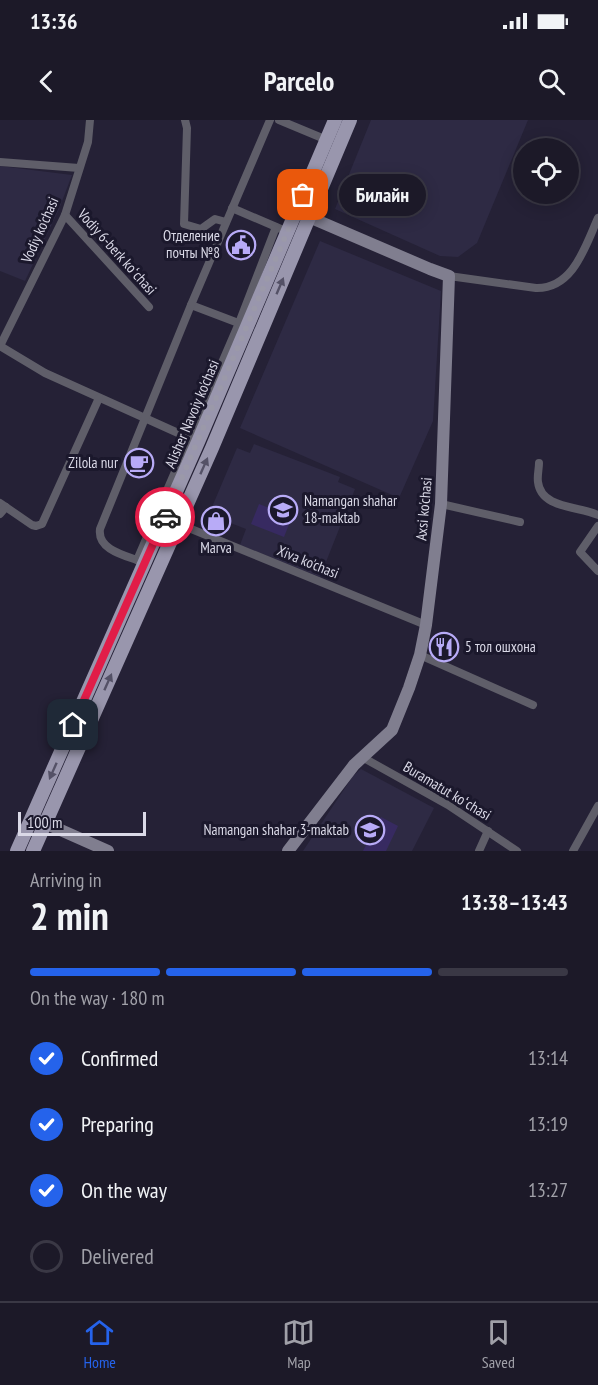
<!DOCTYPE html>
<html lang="en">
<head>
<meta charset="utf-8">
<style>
  :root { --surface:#1c1928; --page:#252230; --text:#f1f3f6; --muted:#a0a0a8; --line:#3a3845; --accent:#2563eb }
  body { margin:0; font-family:"PT Sans Narrow",sans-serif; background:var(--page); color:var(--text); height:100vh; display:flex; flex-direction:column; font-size:22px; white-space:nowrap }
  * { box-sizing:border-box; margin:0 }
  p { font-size:20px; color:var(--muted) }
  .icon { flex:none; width:33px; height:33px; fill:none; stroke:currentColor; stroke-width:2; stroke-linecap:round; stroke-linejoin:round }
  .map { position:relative; height:731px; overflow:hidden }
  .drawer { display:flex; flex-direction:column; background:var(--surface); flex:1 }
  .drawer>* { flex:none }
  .tools { position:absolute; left:513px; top:18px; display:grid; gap:12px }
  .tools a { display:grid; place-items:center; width:66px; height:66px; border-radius:50%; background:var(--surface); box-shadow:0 3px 15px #0003,0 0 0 2px var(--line); font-size:30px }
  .scale { position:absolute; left:18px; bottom:15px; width:128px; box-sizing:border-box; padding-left:6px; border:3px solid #dad9e7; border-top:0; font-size:16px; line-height:21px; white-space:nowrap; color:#dad9e7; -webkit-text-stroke:4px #1b182c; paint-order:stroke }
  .pin { position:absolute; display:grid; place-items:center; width:51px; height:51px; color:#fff; margin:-26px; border-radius:12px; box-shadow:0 3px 9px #0006 }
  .courier { position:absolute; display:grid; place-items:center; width:60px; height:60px; margin:-30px; border:4px solid #e11d48; border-radius:50%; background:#fff; color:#222; box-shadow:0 2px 8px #0007 }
  .bubble { position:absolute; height:42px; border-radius:21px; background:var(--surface); box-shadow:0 3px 15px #0003,0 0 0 2px var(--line); font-size:20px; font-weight:700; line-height:42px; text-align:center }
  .summary em { font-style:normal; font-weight:700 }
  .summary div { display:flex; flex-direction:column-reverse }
  .summary { display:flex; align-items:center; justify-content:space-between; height:102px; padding:0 30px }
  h1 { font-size:39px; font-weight:700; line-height:45px }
  .bar { display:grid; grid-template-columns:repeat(4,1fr); gap:9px 6px; align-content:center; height:72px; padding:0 30px }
  .bar i { height:8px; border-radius:4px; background:var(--line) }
  .bar .active { background:var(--accent) }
  .bar p { grid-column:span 4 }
  ol { padding:0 30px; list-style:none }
  li { display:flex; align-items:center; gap:18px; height:66px }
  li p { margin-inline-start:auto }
  li .icon { padding:6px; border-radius:50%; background:var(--accent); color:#fff; stroke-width:4 }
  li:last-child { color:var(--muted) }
  li i { width:33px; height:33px; border:3px solid var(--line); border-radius:50% }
  .status { display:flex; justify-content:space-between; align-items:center; height:42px; padding:0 30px; background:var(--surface); direction:ltr }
  .status svg { height:16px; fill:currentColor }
  header { display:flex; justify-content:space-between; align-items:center; height:78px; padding:0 30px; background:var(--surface); font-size:27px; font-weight:700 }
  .menu { display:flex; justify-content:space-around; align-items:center; height:84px; border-top:2px solid var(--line); background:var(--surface); font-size:16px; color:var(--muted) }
  .menu a { display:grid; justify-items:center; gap:3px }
  .menu .active { color:var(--accent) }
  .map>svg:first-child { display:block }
  .built { fill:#2e2a44 }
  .green { fill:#372a61 }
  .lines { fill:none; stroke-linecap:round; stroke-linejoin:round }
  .street { stroke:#5f5e69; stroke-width:8 }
  .secondary { stroke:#807e8f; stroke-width:12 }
  .primary { stroke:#9996ad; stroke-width:14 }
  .oneway { fill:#545166 }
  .done { stroke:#9b99a9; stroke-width:6; stroke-dasharray:0 10.8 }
  .route { stroke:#e11d48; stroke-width:8 }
  .labels { text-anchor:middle; stroke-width:6; stroke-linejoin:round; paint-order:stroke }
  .street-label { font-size:15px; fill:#dad9e7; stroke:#1b182c }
  .poi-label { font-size:15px; fill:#dad9e7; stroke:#1b182c; text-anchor:end }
</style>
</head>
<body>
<div class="status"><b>13:36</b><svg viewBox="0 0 49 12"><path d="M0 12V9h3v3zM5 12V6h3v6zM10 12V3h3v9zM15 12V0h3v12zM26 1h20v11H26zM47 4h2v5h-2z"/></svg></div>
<header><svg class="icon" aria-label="back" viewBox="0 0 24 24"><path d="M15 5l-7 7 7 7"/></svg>Parcelo<svg class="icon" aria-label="search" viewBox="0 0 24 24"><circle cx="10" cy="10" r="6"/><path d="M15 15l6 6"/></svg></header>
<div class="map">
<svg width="598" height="731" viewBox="0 0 598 731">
  <rect width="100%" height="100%" fill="#252136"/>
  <g class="built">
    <polygon points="371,0 528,0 477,123 458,137 440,136 335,89"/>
    <polygon points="0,46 72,55 59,89 25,161 0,151"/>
    <polygon points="320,121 441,171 433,301 399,378 240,308"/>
    <polygon points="254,324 340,357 338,362 355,369 320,457 240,425 246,409 223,400 226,393 212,387 237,328 250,333"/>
    <polygon points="361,649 434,688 412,731 303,731 353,656"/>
  </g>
  <g class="green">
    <polygon points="259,384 292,397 284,417 251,404"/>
    <polygon points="381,697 398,706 386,731 363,731"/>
  </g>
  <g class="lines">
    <g class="street">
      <polyline points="90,0 88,22 65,95 0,226 45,253 198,322"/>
      <polyline points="185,0 187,8 184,104 201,109 215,99 226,102"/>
      <polyline points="279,0 327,20"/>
      <polyline points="0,42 79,48"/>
      <polyline points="232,88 281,109"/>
      <polyline points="65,95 149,187"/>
      <path d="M449 156 536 168C573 169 585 127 598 98"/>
      <polyline points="191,185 241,204"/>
      <path d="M539 343C539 349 537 356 538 362 541 389 579 386 598 395"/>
      <polyline points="0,383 32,405 36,406 42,404 99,278"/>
      <polyline points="441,384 520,402"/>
      <polyline points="0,394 6,387"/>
      <polyline points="179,404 426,505"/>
      <polyline points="598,406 580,432 598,451"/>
      <polyline points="137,440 239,203 276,107"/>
      <path d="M145 443C128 436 97 431 100 409L191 185 270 0"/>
      <polyline points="420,535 533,585"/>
      <polyline points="362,637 448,685 517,731"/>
      <polyline points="479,731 488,711"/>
      <polyline points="573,731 598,686"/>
    </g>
    <g class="secondary">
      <polyline points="38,700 108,731"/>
      <polyline points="288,731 354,645 392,610 409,568 420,535 426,505 441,384 449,156 430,149 309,97"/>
    </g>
    <g class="primary">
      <polyline points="17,731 198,322 335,0"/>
      <polyline points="33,731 212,328 350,0"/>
    </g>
  </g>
  <defs><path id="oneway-solid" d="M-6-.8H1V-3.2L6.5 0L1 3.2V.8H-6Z" transform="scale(1.5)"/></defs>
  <g class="oneway">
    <use href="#oneway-solid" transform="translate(280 166) rotate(-67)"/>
    <use href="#oneway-solid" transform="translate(204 346) rotate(-66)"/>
    <use href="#oneway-solid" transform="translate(108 562) rotate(-66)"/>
    <use href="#oneway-solid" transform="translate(53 651) rotate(114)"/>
  </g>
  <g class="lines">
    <polyline class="done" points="165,397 303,75"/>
    <polyline class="route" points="73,605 165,397"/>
  </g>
  <defs>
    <g id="civic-ring" transform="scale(1.5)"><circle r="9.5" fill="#1b182c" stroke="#b8abf7" stroke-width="1.5"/><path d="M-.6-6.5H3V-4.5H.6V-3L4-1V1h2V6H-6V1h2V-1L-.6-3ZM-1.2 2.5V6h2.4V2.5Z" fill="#b8abf7"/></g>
    <g id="cafe-ring" transform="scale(1.5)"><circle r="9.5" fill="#1b182c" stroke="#b8abf7" stroke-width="1.5"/><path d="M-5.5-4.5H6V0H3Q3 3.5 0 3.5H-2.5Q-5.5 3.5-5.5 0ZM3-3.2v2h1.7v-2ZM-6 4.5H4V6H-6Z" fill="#b8abf7"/></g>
    <g id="school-ring" transform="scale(1.5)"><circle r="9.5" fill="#1b182c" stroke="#b8abf7" stroke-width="1.5"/><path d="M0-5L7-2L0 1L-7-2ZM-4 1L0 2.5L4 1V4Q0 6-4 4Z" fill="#b8abf7"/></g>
    <g id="shop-ring" transform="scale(1.5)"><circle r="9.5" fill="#1b182c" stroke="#b8abf7" stroke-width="1.5"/><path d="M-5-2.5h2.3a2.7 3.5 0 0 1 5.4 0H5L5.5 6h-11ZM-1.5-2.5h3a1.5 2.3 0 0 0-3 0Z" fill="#b8abf7"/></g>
    <g id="restaurant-ring" transform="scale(1.5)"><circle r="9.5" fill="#1b182c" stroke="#b8abf7" stroke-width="1.5"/><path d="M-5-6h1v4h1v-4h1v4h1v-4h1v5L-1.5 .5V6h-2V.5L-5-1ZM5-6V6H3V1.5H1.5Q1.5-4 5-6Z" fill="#b8abf7"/></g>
  </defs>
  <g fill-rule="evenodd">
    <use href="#civic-ring" x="241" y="125"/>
    <use href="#cafe-ring" x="139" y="343"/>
    <use href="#school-ring" x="283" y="390"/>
    <use href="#shop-ring" x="216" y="401"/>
    <use href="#restaurant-ring" x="444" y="527"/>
    <use href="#school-ring" x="370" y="710"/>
  </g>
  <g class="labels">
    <g class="street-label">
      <text transform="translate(40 110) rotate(-66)" y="5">Vodiy ko'chasi</text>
      <text transform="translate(117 132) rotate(48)" y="5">Vodiy 6-berk koʻchasi</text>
      <text transform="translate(192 294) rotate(-67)" y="5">Alisher Navoiy ko'chasi</text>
      <text transform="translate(424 389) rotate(-85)" y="5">Axsi ko'chasi</text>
      <text transform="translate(308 442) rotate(22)" y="5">Xiva ko'chasi</text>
      <text transform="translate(447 671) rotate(31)" y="5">Buramatut koʻchasi</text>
    </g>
    <g class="poi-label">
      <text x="220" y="121">Отделение<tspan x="220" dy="17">почты №8</tspan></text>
      <text x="118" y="348">Zilola nur</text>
      <text x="304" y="386" text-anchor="start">Namangan shahar<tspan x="304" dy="17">18-maktab</tspan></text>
      <text x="216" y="433" text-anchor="middle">Marva</text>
      <text x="465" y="532" text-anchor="start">5 тол ошхона</text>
      <text x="349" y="715">Namangan shahar 3-maktab</text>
    </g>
  </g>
</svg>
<div class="tools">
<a><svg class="icon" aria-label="locate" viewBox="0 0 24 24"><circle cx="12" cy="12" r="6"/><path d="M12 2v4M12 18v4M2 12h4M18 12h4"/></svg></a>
</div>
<div class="scale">100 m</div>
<div class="pin" style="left:303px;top:75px;background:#ea580c"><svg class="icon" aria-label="bag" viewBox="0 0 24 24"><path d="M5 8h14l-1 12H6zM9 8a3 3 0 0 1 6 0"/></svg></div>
<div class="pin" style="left:73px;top:605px;background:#1f2937"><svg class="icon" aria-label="home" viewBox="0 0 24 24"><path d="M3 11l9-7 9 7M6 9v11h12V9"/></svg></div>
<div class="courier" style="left:165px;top:397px"><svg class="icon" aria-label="car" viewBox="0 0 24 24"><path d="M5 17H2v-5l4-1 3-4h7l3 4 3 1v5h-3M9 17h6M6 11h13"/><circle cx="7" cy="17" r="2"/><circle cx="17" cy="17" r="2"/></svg></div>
<div class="bubble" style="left:339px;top:54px;width:87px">Билайн</div>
</div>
<section class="drawer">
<div class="summary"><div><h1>2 min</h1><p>Arriving in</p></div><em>13:38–13:43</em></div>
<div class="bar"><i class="active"></i><i class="active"></i><i class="active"></i><i></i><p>On the way · 180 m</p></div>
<ol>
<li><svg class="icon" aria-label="check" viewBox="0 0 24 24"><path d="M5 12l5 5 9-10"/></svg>Confirmed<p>13:14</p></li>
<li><svg class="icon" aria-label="check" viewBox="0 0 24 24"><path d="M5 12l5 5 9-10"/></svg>Preparing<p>13:19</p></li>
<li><svg class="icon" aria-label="check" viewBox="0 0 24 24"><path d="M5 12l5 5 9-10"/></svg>On the way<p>13:27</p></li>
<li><i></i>Delivered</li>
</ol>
</section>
<nav class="menu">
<a class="active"><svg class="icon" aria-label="home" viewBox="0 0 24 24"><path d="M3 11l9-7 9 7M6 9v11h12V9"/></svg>Home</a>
<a><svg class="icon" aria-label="map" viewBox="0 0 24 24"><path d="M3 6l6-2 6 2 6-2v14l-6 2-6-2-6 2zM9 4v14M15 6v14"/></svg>Map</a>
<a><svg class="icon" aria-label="saved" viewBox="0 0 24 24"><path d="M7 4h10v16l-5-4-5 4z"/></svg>Saved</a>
</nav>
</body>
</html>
